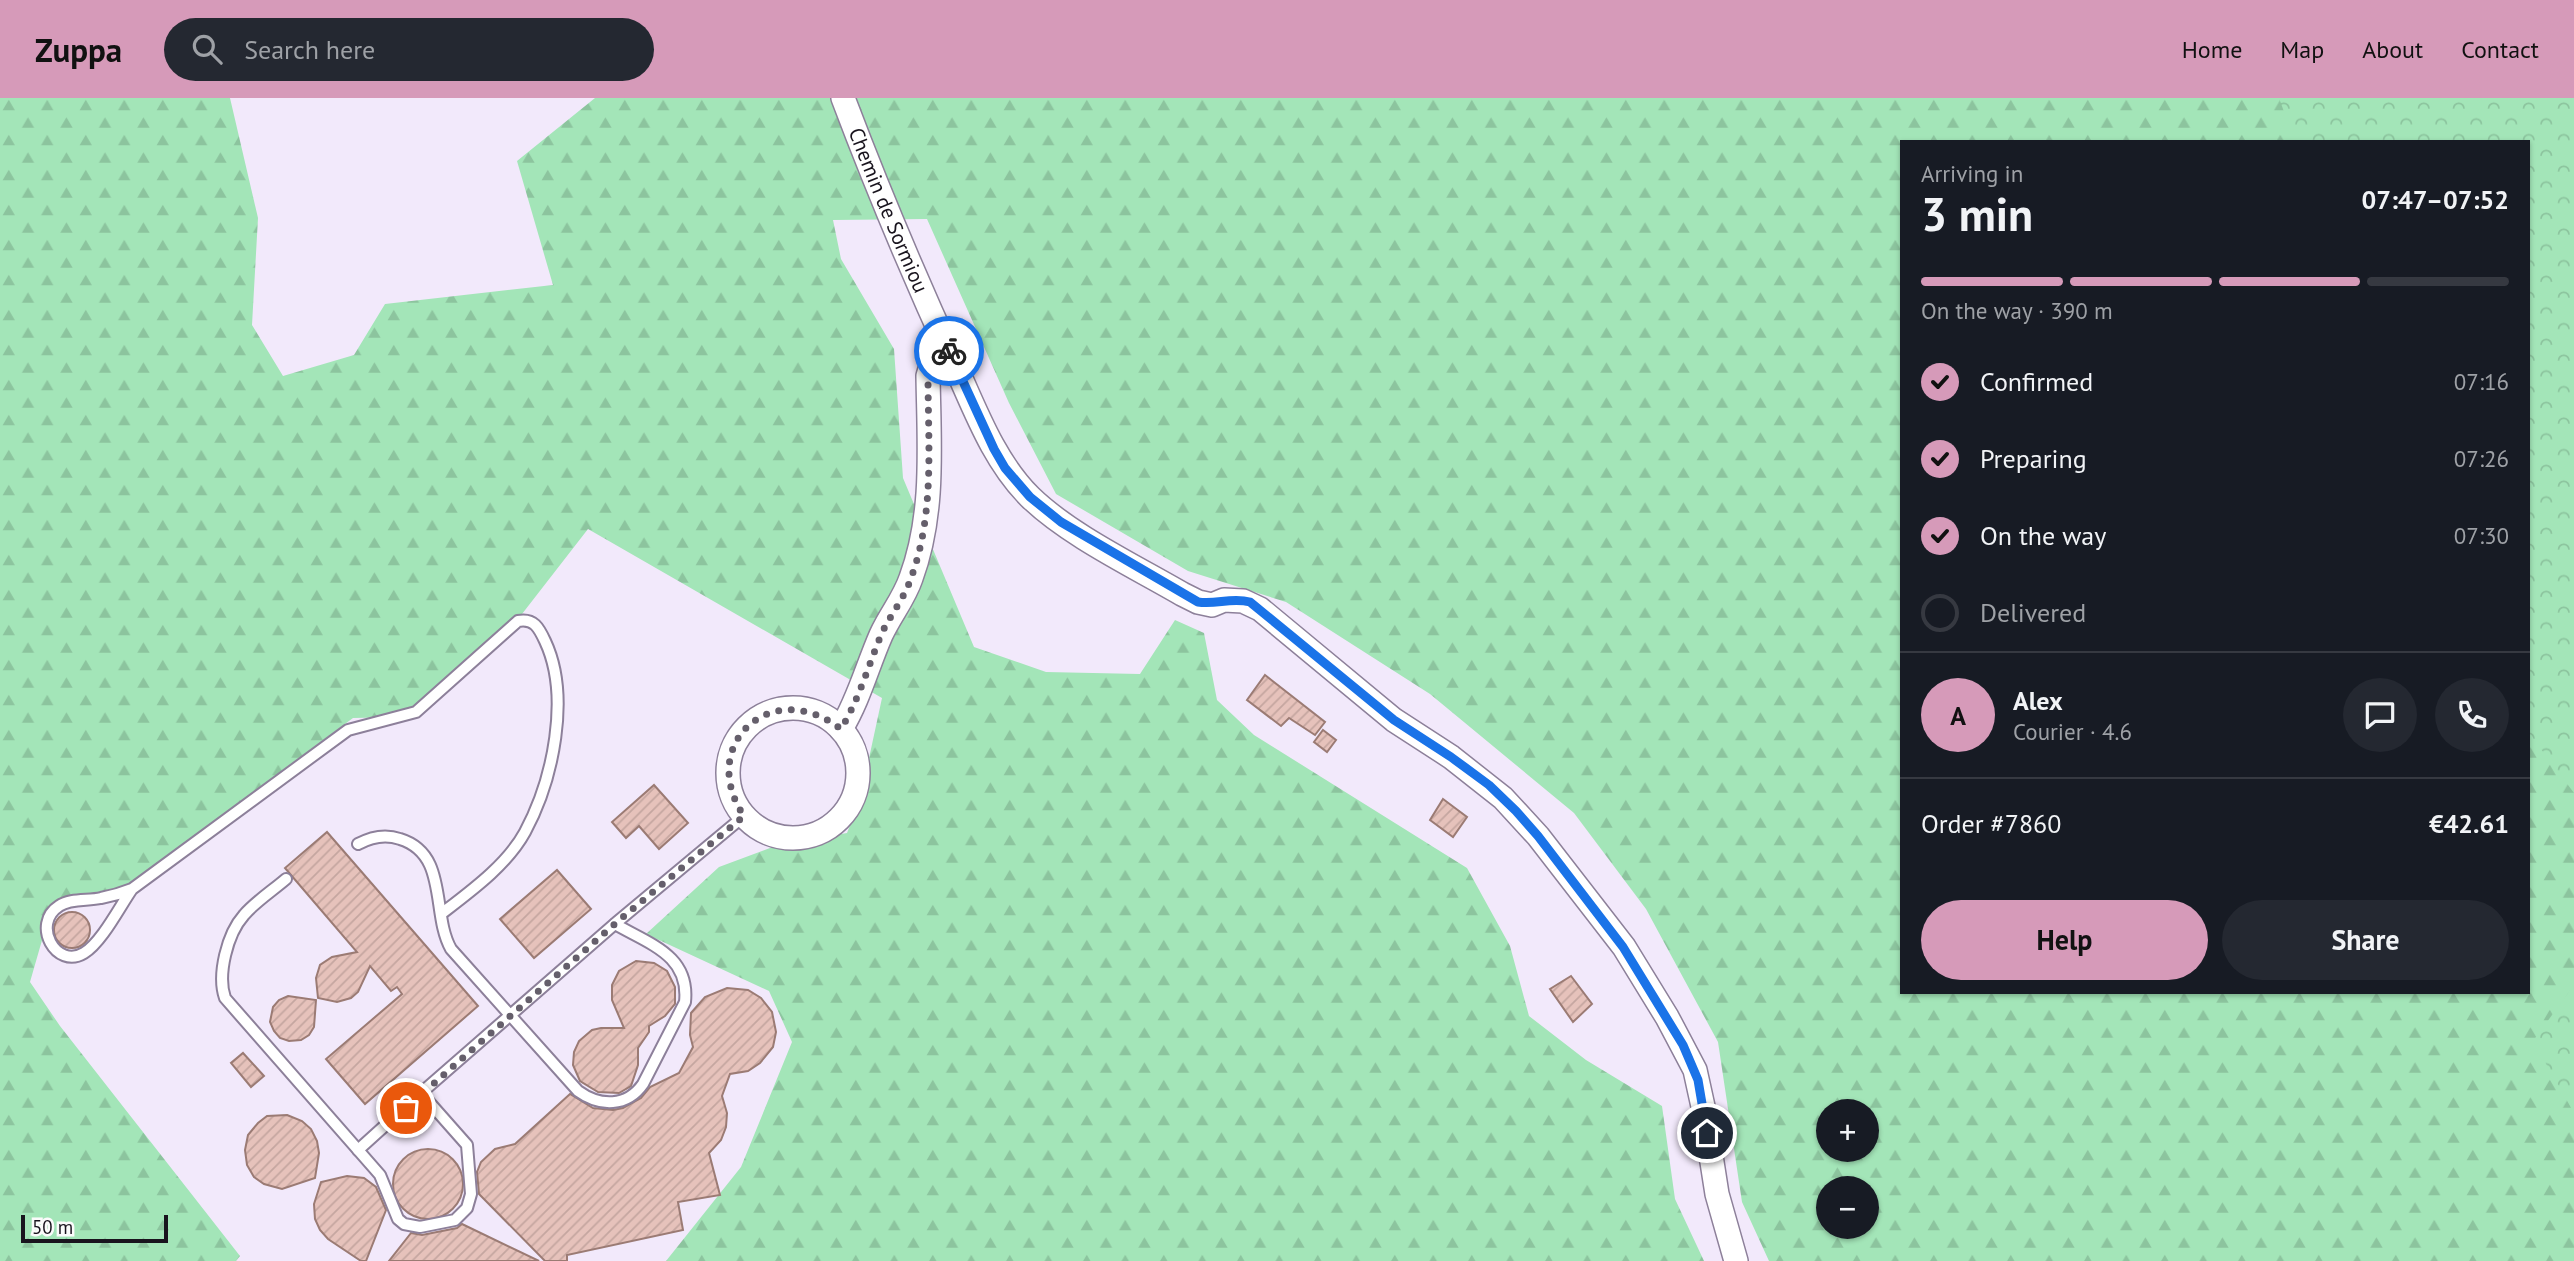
<!DOCTYPE html>
<html lang="en">
<head>
<meta charset="utf-8">
<style>
  :root { --surface:#171b24; --page:#242831; --text:#f1f3f6; --muted:#9ea1a6; --line:#363941; --accent:#d69ab9 }
  body { margin:0; font-family:"PT Sans",sans-serif; background:var(--page); color:var(--text); height:100vh; display:flex; flex-direction:column; font-size:26px; white-space:nowrap }
  * { box-sizing:border-box; margin:0 }
  p { font-size:23px; color:var(--muted) }
  .icon { flex:none; width:38px; height:38px; fill:none; stroke:currentColor; stroke-width:2; stroke-linecap:round; stroke-linejoin:round }
  .map { position:relative; flex:1; overflow:hidden }
  .drawer { position:absolute; left:1900px; top:42px; width:630px; height:854px; display:flex; flex-direction:column; background:var(--surface); border-radius:0px; box-shadow:0 2px 5px #0004 }
  .drawer>* { flex:none }
  .controls { position:absolute; left:1816px; top:1001px; display:grid; gap:14px }
  .controls a { display:grid; place-items:center; width:63px; height:63px; border-radius:50%; background:var(--surface); box-shadow:0 2px 5px #0004; font-size:35px }
  .scale { position:absolute; left:21px; bottom:18px; width:147px; box-sizing:border-box; padding-left:7px; border:4px solid #19141e; border-top:0; font-size:19px; line-height:24px; white-space:nowrap; color:#19141e; -webkit-text-stroke:5px #fbfbfb; paint-order:stroke }
  .pin { position:absolute; display:grid; place-items:center; width:60px; height:60px; color:#fff; margin:-30px; border:4px solid #fff; border-radius:50%; box-shadow:0 2px 7px #0007 }
  .courier { position:absolute; display:grid; place-items:center; width:70px; height:70px; margin:-35px; border:5px solid #1a73e8; border-radius:50%; background:#fff; color:#222; box-shadow:0 2px 9px #0007 }
  .overview em { font-style:normal; font-weight:600 }
  .overview div { display:flex; flex-direction:column-reverse }
  .overview { display:flex; align-items:center; justify-content:space-between; height:119px; padding:0 21px }
  h1 { font-size:46px; font-weight:600; line-height:52px }
  .bar { display:grid; grid-template-columns:repeat(4,1fr); gap:10px 7px; align-content:center; height:84px; padding:0 21px }
  .bar i { height:9px; border-radius:5px; background:var(--line) }
  .bar .current { background:var(--accent) }
  .bar p { grid-column:span 4 }
  .line { display:flex; align-items:center; gap:18px; padding:0 21px; border-top:2px solid var(--line) }
  .line div { flex:1 }
  .round { display:grid; place-items:center; flex:none; width:74px; height:74px; border-radius:37px; background:var(--page) }
  ol { padding:0 21px; list-style:none }
  li { display:flex; align-items:center; gap:21px; height:77px }
  li p { margin-inline-start:auto }
  li .icon { padding:7px; border-radius:50%; background:var(--accent); color:#111; stroke-width:4 }
  li:last-child { color:var(--muted) }
  li i { width:38px; height:38px; border:4px solid var(--line); border-radius:50% }
  .cta { display:flex; gap:14px; margin-top:auto; padding:14px 21px }
  .cta a { flex:1; height:80px; border-radius:42px; background:var(--accent); color:#111; font-size:28px; font-weight:600; line-height:80px; text-align:center }
  .cta a+a { background:var(--page); color:var(--text) }
  header { display:flex; align-items:center; gap:42px; box-sizing:border-box; height:98px; padding:0 35px; background:var(--accent); color:#111 }
  header strong { font-size:33px }
  nav { display:flex; gap:38px; margin-inline-start:auto; font-size:24px }
  .search { width:490px; height:63px; background:var(--page); display:flex; align-items:center; gap:18px; box-sizing:border-box; padding:0 24px; border-radius:38px; color:var(--muted); font-size:26px }
  .map>svg:first-child { display:block }
  .forest { fill:url(#forest-firs); fill-rule:evenodd }
  .park { fill:url(#park-crowns) }
  .building { fill:url(#building-hatch); stroke:#9b7b74; stroke-width:2 }
  .lines { fill:none; stroke-linecap:round; stroke-linejoin:round }
  .service-casing { stroke:#8d809a; stroke-width:14 }
  .minor-casing { stroke:#8d809a; stroke-width:26 }
  .service { stroke:#fff; stroke-width:10 }
  .minor { stroke:#fff; stroke-width:23 }
  .done { stroke:#655f6b; stroke-width:7; stroke-dasharray:0 12.6 }
  .route { stroke:#1a73e8; stroke-width:9 }
  .labels { text-anchor:middle; stroke-width:6; stroke-linejoin:round; paint-order:stroke }
  .street-label { font-size:21px; fill:#19141e; stroke:#fbfbfb }
</style>
</head>
<body>
<header>
<strong>Zuppa</strong>
<div class="search"><svg class="icon" aria-label="search" viewBox="0 0 24 24"><circle cx="10" cy="10" r="6"/><path d="M15 15l6 6"/></svg>Search here</div>
<nav><a>Home</a><a>Map</a><a>About</a><a>Contact</a></nav>
</header>
<div class="map">
<svg width="2574" height="1163" viewBox="0 0 2574 1163">
  <defs>
    <pattern id="forest-firs" width="22" height="20" patternUnits="userSpaceOnUse" patternTransform="scale(1.75)"><rect width="22" height="20" fill="#a3e5b8"/><path d="M5 1l3.5 6h-7zM16 11l3.5 6h-7z" fill="#8cc49e"/></pattern>
    <pattern id="park-crowns" width="20" height="18" patternUnits="userSpaceOnUse" patternTransform="scale(1.75)"><rect width="20" height="18" fill="#a3e5b8"/><path d="M2 6a3 3 0 1 1 6 0M12 15a3 3 0 1 1 6 0" fill="none" stroke="#8cc49e"/></pattern>
    <pattern id="building-hatch" width="6" height="6" patternUnits="userSpaceOnUse" patternTransform="scale(1.75)"><rect width="6" height="6" fill="#e6c2bb"/><path d="M-1 1l2-2M0 6l6-6M5 7l2-2" fill="none" stroke="#c5a6a0"/></pattern>
  </defs>
  <rect width="100%" height="100%" fill="#f2e9fb"/>
  <path class="forest" d="M0 0H230L258 120 252 227 283 278 354 257 385 206 553 187 517 63 595 0H2574V1163H1769L1742 1104 1718 944 1646 811 1574 715 1430 596 1286 504 1188 473 1056 396 1009 305 927 121 833 122 841 161 894 251 903 380 974 549 1046 574 1140 576 1175 522 1204 535 1217 602 1254 637 1467 770 1510 848 1529 918 1586 962 1662 1008 1675 1101 1704 1163H666L741 1069 792 944 769 893 646 836 719 769 778 747 847 735 860 702 882 600 588 431 522 516 403 619 353 620 121 792 53 804 30 884 60 928 240 1158 236 1163H0ZM1902 44H2529V894H1902ZM1829 1013H1867V1052H1829ZM1829 1090H1867V1129H1829Z"/>
  <g class="park">
    <polygon points="2279,0 2574,0 2574,695 2529,635 2529,44 2295,44"/>
    <polygon points="2574,887 2574,1015 2533,943"/>
  </g>
  <g class="building">
    <polygon points="1265,577 1325,624 1315,637 1289,620 1281,628 1247,602"/>
    <polygon points="1323,632 1336,642 1327,654 1314,644"/>
    <polygon points="654,687 688,725 659,751 639,728 626,740 612,724"/>
    <polygon points="1443,701 1467,719 1453,739 1430,722"/>
    <polygon points="327,734 478,908 365,1006 326,961 402,896 397,889 391,893 370,868 358,894 351,900 337,904 318,900 316,880 320,867 332,859 357,854 285,770"/>
    <polygon points="557,772 591,811 534,860 500,821"/>
    <circle cx="72" cy="832" r="18"/>
    <polygon points="636,863 654,865 667,873 675,889 675,906 665,918 649,928 649,934 638,950 638,967 631,988 619,995 598,994 580,983 573,967 574,954 579,943 592,932 601,930 624,930 612,902 612,887 619,873"/>
    <polygon points="1571,878 1592,906 1573,924 1550,891"/>
    <polygon points="727,890 748,892 761,900 772,914 776,934 773,949 760,965 748,973 730,976 722,998 727,1015 726,1029 721,1042 709,1055 720,1097 678,1104 683,1132 567,1157 567,1163 545,1163 479,1096 477,1074 481,1064 495,1051 515,1046 570,996 593,1010 613,1012 623,1010 641,1000 650,989 679,975 693,949 690,937 691,915 705,899"/>
    <polygon points="288,898 316,902 314,929 309,937 301,942 289,943 280,940 274,933 270,924 273,909 279,902"/>
    <polygon points="243,955 264,978 251,989 231,965"/>
    <polygon points="287,1017 302,1023 311,1031 317,1043 319,1055 315,1080 282,1091 264,1086 254,1079 247,1067 245,1052 248,1037 258,1025 267,1018"/>
    <circle cx="428" cy="1086" r="35"/>
    <polygon points="347,1078 364,1080 376,1089 386,1112 366,1163 361,1163 328,1141 320,1132 315,1121 314,1106 321,1084"/>
    <polygon points="462,1126 539,1163 389,1163 411,1135 422,1137 457,1130"/>
  </g>
  <g class="lines">
    <g class="service-casing">
      <g id="service">
        <path d="M358 746C371 739 386 736 400 741 449 756 431 816 451 851L578 993C600 1009 627 1009 643 986L685 904C690 857 649 846 615 826"/>
        <path d="M286 781C272 793 255 804 244 817 227 836 217 877 225 900L380 1077 398 1121 404 1126 420 1129 455 1122 467 1110 471 1096 467 1047 421 995 617 824 744 718"/>
        <path d="M132 791C120 808 102 844 84 855 56 872 31 826 59 808 70 800 88 803 101 800 112 798 122 795 132 791L348 632 416 614 518 523C534 520 539 530 545 543 571 598 553 682 525 734 507 767 471 793 441 816"/>
        <polyline points="358,1052 421,995"/>
      </g>
    </g>
    <g class="minor-casing">
      <g id="minor">
        <path id="s1" d="M843 0C877 90 914 178 954 265 975 311 993 362 1030 399 1069 437 1134 468 1182 496L1198 504 1212 507 1224 502 1243 503 1260 511 1394 622 1451 659 1503 700 1538 738 1624 849 1667 919 1695 972 1704 1013 1717 1096 1736 1163"/>
        <circle cx="793" cy="675" r="65"/>
        <path d="M841 631C859 601 867 569 881 537 890 517 904 501 911 480 935 415 929 346 928 278L933 261 945 245"/>
      </g>
    </g>
    <use href="#service" class="service"/>
    <use href="#minor" class="minor"/>
  </g>
  <g class="lines">
    <path class="done" d="M406 1010 617 824 744 718C696 647 772 577 841 631 859 601 868 569 881 537 890 517 904 501 911 480 935 415 928 346 928 278L933 261 945 245 949 253"/>
    <path class="route" d="M949 253 994 351 1005 370 1030 399 1061 424 1198 504C1216 507 1231 499 1250 504L1394 622 1451 659 1489 687 1516 713 1538 738 1623 849 1683 947 1698 982 1707 1035"/>
  </g>
  <g class="labels">
    <g class="street-label">
      <text dy="7" stroke="none"><textPath href="#s1" startOffset="121">Chemin de Sormiou</textPath></text>
    </g>
  </g>
</svg>
<div class="controls">
<a>+</a>
<a>−</a>
</div>
<div class="scale">50 m</div>
<div class="pin" style="left:406px;top:1010px;background:#ea580c"><svg class="icon" aria-label="bag" viewBox="0 0 24 24"><path d="M5 8h14l-1 12H6zM9 8a3 3 0 0 1 6 0"/></svg></div>
<div class="pin" style="left:1707px;top:1035px;background:#1f2937"><svg class="icon" aria-label="home" viewBox="0 0 24 24"><path d="M3 11l9-7 9 7M6 9v11h12V9"/></svg></div>
<div class="courier" style="left:949px;top:253px"><svg class="icon" aria-label="bike" viewBox="0 0 24 24"><circle cx="6" cy="16" r="4"/><circle cx="18" cy="16" r="4"/><path d="M6 16l4-8h5l3 8M10 8l3 8H6M13 5h3"/></svg></div>
<section class="drawer">
<div class="overview"><div><h1>3 min</h1><p>Arriving in</p></div><em>07:47–07:52</em></div>
<div class="bar"><i class="current"></i><i class="current"></i><i class="current"></i><i></i><p>On the way · 390 m</p></div>
<ol>
<li><svg class="icon" aria-label="check" viewBox="0 0 24 24"><path d="M5 12l5 5 9-10"/></svg>Confirmed<p>07:16</p></li>
<li><svg class="icon" aria-label="check" viewBox="0 0 24 24"><path d="M5 12l5 5 9-10"/></svg>Preparing<p>07:26</p></li>
<li><svg class="icon" aria-label="check" viewBox="0 0 24 24"><path d="M5 12l5 5 9-10"/></svg>On the way<p>07:30</p></li>
<li><i></i>Delivered</li>
</ol>
<div class="line" style="height:126px"><b class="round" style="background:var(--accent);color:#111">A</b><div><b>Alex</b><p>Courier · 4.6</p></div><a class="round"><svg class="icon" aria-label="chat" viewBox="0 0 24 24"><path d="M4 5h16v11H9l-5 4z"/></svg></a><a class="round"><svg class="icon" aria-label="phone" viewBox="0 0 24 24"><path d="M5 4h4l2 5-3 2q2 4 5 5l2-3 5 2v4C11 20 4 13 5 4z"/></svg></a></div>
<div class="line" style="height:91px"><div>Order #7860</div><b>€42.61</b></div>
<div class="cta"><a>Help</a><a>Share</a></div>
</section>
</div>
</body>
</html>
